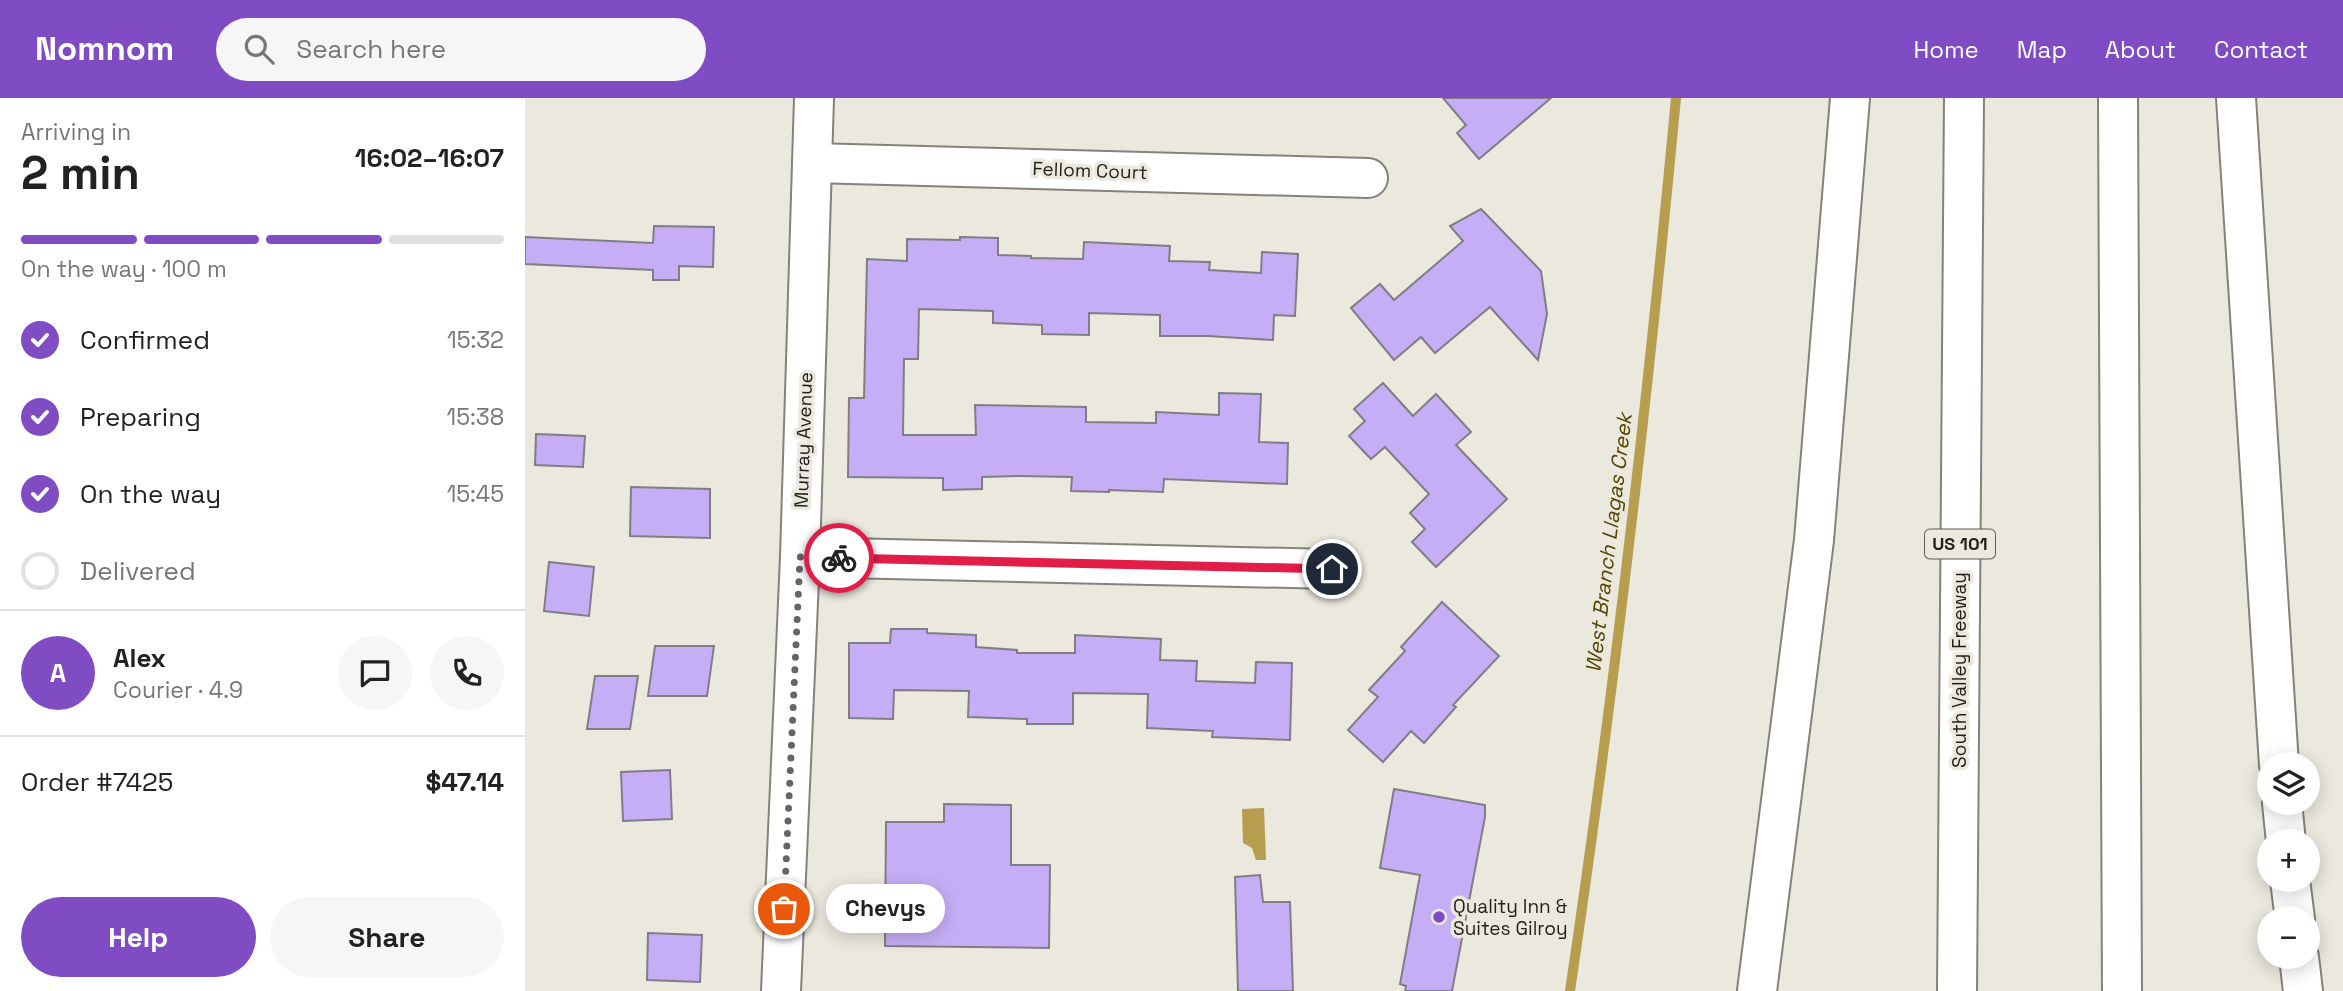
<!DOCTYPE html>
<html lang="en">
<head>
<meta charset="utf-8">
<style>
  :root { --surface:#fff; --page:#f6f6f6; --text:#222; --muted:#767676; --line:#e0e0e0; --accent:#7f4cc4 }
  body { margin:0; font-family:"Space Grotesk",sans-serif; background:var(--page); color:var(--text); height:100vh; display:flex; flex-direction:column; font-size:26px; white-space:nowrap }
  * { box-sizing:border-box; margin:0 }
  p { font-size:23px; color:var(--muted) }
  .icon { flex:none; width:38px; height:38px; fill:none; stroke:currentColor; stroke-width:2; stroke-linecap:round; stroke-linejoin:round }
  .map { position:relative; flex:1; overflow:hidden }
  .panel { display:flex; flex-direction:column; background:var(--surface); width:525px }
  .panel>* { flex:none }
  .buttons { position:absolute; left:1732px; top:654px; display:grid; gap:14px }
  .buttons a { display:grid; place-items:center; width:63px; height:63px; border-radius:50%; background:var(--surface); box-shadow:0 4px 18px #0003; font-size:35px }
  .pin { position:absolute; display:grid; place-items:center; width:60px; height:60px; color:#fff; margin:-30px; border:4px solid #fff; border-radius:50%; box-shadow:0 2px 7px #0007 }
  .courier { position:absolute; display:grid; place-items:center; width:70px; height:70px; margin:-35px; border:5px solid #e11d48; border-radius:50%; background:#fff; color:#222; box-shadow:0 2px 9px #0007 }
  .bubble { position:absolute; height:49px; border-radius:24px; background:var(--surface); box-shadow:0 4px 18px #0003; font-size:23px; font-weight:700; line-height:49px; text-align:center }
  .summary em { font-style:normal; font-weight:700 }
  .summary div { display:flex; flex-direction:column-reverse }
  .summary { display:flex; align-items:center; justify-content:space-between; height:119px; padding:0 21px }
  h1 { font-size:46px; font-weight:700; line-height:52px }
  .bar { display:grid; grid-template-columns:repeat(4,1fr); gap:10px 7px; align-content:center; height:84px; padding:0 21px }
  .bar i { height:9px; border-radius:5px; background:var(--line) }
  .bar .active { background:var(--accent) }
  .bar p { grid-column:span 4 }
  .line { display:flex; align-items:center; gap:18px; padding:0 21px; border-top:2px solid var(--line) }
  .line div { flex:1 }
  .round { display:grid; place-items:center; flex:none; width:74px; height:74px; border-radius:37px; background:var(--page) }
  ol { padding:0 21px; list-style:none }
  li { display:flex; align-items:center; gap:21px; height:77px }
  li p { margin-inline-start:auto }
  li .icon { padding:7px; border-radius:50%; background:var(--accent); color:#fff; stroke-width:4 }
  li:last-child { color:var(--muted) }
  li i { width:38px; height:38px; border:4px solid var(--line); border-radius:50% }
  .button { display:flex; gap:14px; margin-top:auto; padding:14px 21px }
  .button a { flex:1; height:80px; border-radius:42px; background:var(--accent); color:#fff; font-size:28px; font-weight:700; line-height:80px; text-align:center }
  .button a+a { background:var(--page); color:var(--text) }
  header { display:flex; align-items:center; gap:42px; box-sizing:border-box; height:98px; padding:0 35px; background:var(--accent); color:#fff }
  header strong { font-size:33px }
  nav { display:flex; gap:38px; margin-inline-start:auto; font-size:24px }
  .search { width:490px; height:63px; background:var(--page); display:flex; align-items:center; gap:18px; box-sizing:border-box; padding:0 24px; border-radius:38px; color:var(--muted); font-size:26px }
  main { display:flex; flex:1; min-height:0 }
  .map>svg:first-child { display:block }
  .water { fill:#b69e4e }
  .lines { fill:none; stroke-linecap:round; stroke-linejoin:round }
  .stream { stroke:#b69e4e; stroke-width:10 }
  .building { fill:#c6aef6; stroke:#807d86; stroke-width:2 }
  .minor-casing { stroke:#85827a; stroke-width:42 }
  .motorway-casing { stroke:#85827a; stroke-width:42 }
  .minor { stroke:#fff; stroke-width:38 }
  .motorway { stroke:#fff; stroke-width:38 }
  .done { stroke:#67655f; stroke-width:7; stroke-dasharray:0 12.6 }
  .route { stroke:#e11d48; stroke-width:9 }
  .poi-dot { fill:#7f4cc4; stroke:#ebe8de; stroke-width:2.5 }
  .labels { text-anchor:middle; stroke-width:7; stroke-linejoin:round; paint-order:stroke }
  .shield { fill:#ebe8de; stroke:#5d5b56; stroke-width:2 }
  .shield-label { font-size:18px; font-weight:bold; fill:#201f1b }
  .street-label { font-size:19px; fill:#201f1b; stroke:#ebe8de }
  .poi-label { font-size:19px; fill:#201f1b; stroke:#ebe8de; text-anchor:start }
  .water-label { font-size:21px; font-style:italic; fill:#554401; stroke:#ebe8de }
</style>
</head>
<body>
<header>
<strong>Nomnom</strong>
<div class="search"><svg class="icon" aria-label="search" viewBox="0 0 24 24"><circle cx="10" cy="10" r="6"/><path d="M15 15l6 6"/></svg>Search here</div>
<nav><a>Home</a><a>Map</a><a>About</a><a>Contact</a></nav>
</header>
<main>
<section class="panel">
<div class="summary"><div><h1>2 min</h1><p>Arriving in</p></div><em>16:02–16:07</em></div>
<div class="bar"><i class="active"></i><i class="active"></i><i class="active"></i><i></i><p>On the way · 100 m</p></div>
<ol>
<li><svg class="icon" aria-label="check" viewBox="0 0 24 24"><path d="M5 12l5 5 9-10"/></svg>Confirmed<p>15:32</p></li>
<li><svg class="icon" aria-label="check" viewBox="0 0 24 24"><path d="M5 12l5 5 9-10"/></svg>Preparing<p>15:38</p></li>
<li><svg class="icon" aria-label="check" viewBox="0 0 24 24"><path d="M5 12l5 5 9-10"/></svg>On the way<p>15:45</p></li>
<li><i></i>Delivered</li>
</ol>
<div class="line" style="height:126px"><b class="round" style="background:var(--accent);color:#fff">A</b><div><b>Alex</b><p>Courier · 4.9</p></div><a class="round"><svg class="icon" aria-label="chat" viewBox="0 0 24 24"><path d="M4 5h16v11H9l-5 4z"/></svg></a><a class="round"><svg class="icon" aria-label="phone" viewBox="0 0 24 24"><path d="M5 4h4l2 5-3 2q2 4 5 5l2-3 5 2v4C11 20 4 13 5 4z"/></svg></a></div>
<div class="line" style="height:91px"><div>Order #7425</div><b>$47.14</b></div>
<div class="button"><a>Help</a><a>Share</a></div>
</section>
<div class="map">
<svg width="1818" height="893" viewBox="0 0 1818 893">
  <rect width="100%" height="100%" fill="#ebe8de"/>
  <polygon class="water" points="739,710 741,762 731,762 727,750 718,745 717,711"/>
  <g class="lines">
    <path class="stream" d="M1045 893C1089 596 1123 299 1151 0"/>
  </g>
  <g class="building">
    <polygon points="918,0 1026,0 954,61 932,35 941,27"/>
    <polygon points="956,111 1016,173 1022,216 1013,262 965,209 910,255 896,239 869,262 826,210 855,186 869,202 938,143 925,128"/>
    <polygon points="129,128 189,129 188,169 154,168 154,182 128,182 128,172 0,166 0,139 128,145"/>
    <polygon points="435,139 473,140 473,157 506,158 506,160 558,161 559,144 645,148 644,163 685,164 684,172 736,175 737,154 773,156 770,218 749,217 748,242 683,238 635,238 635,217 564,215 564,237 517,236 517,227 468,225 468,213 394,211 393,261 379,261 378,337 451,337 450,307 561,309 561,324 631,325 631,314 694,317 694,295 736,296 734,344 763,345 762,386 639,381 638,394 584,392 584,394 546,393 547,379 495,378 457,379 457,391 418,392 418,380 323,379 324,300 339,300 342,161 382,163 382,141 435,142"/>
    <polygon points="858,285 888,318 911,296 946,334 931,347 982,401 911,469 887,444 900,431 885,415 904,396 860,349 846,361 824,338 840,323 829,311"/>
    <polygon points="11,336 60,338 58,369 10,367"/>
    <polygon points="106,389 185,391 185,440 105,438"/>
    <polygon points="24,464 69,469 64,518 19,513"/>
    <polygon points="917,504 974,558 928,607 931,609 899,645 886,633 858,664 823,632 853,599 844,592 880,553 876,549"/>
    <polygon points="366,531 402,531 402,535 451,537 451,549 492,552 492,555 550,555 550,537 636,541 635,562 672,563 671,583 730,585 731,564 767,565 765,642 687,639 688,633 622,630 623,596 548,595 548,626 502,626 502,621 443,619 444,593 369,592 368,621 324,620 324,545 365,545"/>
    <polygon points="130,548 189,548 182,598 123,598"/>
    <polygon points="70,578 113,578 105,631 62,631"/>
    <polygon points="145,672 147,721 98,723 96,674"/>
    <polygon points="869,691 960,707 960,719 927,893 880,893 881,888 875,886 895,777 855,770"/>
    <polygon points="419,706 486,707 486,767 525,767 524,850 360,848 361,724 419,724"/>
    <polygon points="735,777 738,804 765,804 768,893 713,893 710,779"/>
    <polygon points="123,835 177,837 175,884 122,882"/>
  </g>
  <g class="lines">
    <g class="minor-casing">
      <g id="minor">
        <polyline points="287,65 843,80"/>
        <polyline points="275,459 807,471"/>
        <polyline points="256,893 275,459 289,0"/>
      </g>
    </g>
    <g class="motorway-casing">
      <g id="motorway">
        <polyline points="1593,0 1597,893"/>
        <polyline points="1711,0 1754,667"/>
        <polyline points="1757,705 1761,744"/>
        <polyline points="1765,782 1770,821"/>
        <polyline points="1774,859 1778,893"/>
        <polyline points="1232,893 1289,442 1325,0"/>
        <polyline points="1432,893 1439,0"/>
      </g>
    </g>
    <use href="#minor" class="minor"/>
    <use href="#motorway" class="motorway"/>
  </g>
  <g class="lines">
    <polyline class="done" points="259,811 275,459 314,460"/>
    <polyline class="route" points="314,460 807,471"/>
  </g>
  <circle class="poi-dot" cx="914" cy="819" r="7"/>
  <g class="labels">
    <rect class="shield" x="1400" y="431.5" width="70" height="29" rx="5"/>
    <g class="shield-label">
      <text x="1435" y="452">US 101</text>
    </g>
    <g class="street-label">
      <text transform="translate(565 72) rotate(2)" y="7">Fellom Court</text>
      <text transform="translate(278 342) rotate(-88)" y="7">Murray Avenue</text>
      <text transform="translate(1434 572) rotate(-90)" y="7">South Valley Freeway</text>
    </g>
    <g class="poi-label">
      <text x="928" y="815">Quality Inn &amp;<tspan x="928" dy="22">Suites Gilroy</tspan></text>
    </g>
    <g class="water-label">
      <text transform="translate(1084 445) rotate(-83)" y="7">West Branch Llagas Creek</text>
    </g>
  </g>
</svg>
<div class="buttons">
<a><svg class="icon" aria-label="layers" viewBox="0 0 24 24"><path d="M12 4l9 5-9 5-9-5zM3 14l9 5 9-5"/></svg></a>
<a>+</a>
<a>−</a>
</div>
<div class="pin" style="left:259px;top:811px;background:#ea580c"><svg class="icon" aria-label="bag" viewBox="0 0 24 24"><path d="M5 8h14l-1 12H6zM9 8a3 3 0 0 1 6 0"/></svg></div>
<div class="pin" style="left:807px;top:471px;background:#1f2937"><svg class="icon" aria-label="home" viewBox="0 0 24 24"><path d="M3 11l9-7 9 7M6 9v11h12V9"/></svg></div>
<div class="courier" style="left:314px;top:460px"><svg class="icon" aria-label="bike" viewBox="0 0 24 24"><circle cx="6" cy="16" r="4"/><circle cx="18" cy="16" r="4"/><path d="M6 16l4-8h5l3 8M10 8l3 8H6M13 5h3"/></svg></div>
<div class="bubble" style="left:301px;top:786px;width:119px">Chevys</div>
</div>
</main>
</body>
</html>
